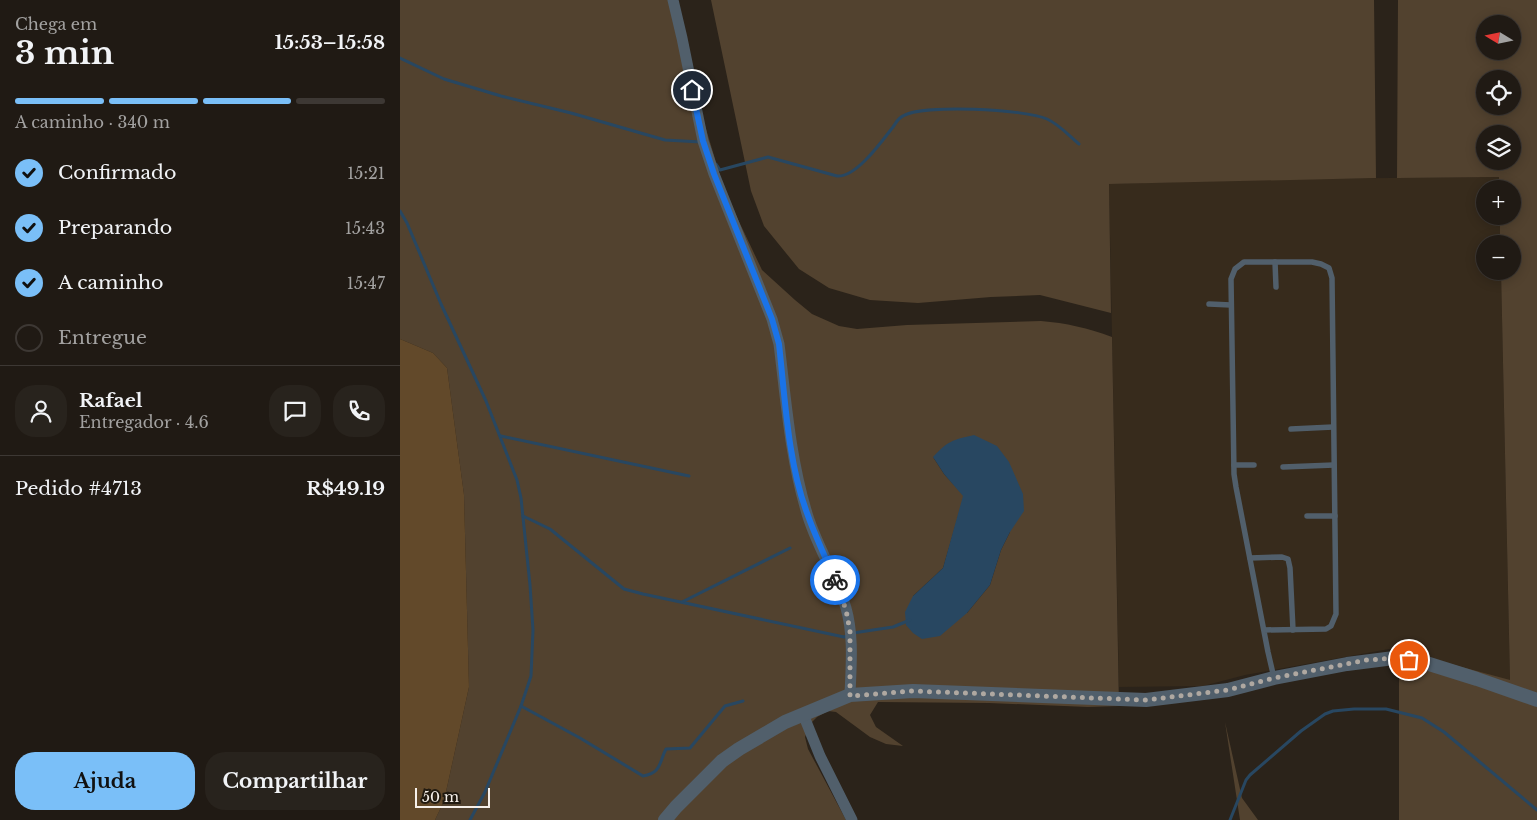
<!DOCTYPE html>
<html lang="pt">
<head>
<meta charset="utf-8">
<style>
  :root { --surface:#201a14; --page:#28231d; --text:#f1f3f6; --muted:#a2a1a0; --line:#3d3834; --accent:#7abff8 }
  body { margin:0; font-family:"Libre Baskerville",serif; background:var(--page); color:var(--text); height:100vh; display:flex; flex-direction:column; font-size:19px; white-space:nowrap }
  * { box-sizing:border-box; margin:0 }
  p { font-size:16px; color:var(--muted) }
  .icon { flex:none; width:28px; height:28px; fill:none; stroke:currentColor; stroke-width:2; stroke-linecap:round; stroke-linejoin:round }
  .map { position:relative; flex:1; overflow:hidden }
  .details { display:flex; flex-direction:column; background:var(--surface); width:400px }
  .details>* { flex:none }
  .needle { width:32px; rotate:280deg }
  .fabs { position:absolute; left:1076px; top:15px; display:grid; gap:10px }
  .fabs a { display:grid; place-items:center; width:45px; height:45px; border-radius:50%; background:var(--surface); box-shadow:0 2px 12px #0003,0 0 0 1px var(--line); font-size:25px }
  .scale { position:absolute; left:15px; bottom:12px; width:75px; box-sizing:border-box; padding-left:5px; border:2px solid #f6f0ea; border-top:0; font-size:14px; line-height:18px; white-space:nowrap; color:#f6f0ea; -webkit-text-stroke:4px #211a10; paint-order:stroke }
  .pin { position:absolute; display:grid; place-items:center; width:42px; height:42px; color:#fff; margin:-21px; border:2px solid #fff; border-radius:50%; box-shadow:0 1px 5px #0007 }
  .courier { position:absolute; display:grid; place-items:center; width:50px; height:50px; margin:-25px; border:4px solid #1a73e8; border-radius:50%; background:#fff; color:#222; box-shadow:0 1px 6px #0007 }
  .overview em { font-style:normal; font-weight:700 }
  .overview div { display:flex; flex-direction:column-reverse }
  .overview { display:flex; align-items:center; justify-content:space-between; height:85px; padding:0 15px }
  h1 { font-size:32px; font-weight:700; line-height:38px }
  .bar { display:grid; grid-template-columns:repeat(4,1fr); gap:8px 5px; align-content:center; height:60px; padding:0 15px }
  .bar i { height:6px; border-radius:4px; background:var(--line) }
  .bar .current { background:var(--accent) }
  .bar p { grid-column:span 4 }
  .line { display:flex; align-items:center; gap:12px; padding:0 15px; border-top:1px solid var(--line) }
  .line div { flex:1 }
  .round { display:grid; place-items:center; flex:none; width:52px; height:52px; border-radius:20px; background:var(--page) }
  ol { padding:0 15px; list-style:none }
  li { display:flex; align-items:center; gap:15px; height:55px }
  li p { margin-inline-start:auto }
  li .icon { padding:5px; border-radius:50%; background:var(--accent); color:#111; stroke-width:4 }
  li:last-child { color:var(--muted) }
  li i { width:28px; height:28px; border:2px solid var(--line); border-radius:50% }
  .button { display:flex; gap:10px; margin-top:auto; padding:10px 15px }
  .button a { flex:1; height:58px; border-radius:20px; background:var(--accent); color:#111; font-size:20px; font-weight:700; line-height:58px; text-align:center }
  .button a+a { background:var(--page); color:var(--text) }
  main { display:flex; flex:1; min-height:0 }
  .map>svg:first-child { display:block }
  .built { fill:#372b1c }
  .green { fill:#52422f; fill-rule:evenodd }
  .forest { fill:#62492a }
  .water { fill:#284761 }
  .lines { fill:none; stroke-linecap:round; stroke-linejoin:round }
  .stream { stroke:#284761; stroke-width:3 }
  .service { stroke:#515f6b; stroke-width:5.5 }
  .minor { stroke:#515f6b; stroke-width:11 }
  .tertiary { stroke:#515f6b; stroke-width:14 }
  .done { stroke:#afa8a1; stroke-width:5; stroke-dasharray:0 9 }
  .route { stroke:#1a73e8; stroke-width:6 }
</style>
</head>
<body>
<main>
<section class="details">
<div class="overview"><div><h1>3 min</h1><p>Chega em</p></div><em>15:53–15:58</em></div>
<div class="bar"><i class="current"></i><i class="current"></i><i class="current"></i><i></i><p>A caminho · 340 m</p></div>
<ol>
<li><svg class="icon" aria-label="check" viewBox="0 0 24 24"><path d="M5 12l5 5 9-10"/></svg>Confirmado<p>15:21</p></li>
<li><svg class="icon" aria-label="check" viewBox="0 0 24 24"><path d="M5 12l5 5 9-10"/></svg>Preparando<p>15:43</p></li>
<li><svg class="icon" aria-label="check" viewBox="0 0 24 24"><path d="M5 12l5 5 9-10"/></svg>A caminho<p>15:47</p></li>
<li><i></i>Entregue</li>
</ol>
<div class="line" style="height:90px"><a class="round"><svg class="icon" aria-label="person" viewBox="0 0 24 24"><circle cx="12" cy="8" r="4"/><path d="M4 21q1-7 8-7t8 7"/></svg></a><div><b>Rafael</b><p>Entregador · 4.6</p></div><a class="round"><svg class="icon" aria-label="chat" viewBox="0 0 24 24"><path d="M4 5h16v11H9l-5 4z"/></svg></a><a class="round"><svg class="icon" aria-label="phone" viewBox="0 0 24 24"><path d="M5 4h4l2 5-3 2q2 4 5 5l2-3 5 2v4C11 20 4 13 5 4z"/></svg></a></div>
<div class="line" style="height:65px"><div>Pedido #4713</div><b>R$49.19</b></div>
<div class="button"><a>Ajuda</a><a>Compartilhar</a></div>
</section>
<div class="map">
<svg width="1137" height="820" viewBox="0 0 1137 820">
  <rect width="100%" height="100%" fill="#2b231a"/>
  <polygon class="built" points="1099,177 1099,189 1085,189 1085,216 1100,216 1100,244 1085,244 1085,271 1101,271 1110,681 1005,651 989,649 845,675 803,686 719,687 709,184 878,179"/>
  <g class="green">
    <path d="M0 0H277L303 119 325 192 362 270 395 300 412 314 439 326 457 329 507 325 641 321C666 323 688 328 712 337L719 706 688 707 589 703 478 702 470 715 476 727 503 746 486 744 470 737 436 712 428 711 417 717 410 724 405 737 408 749 446 820H35L44 801 69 687 64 495 47 368 33 353 0 339ZM533 457 610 532 601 550 590 585 567 613 513 596 543 568 564 496 544 474Z"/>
    <polygon points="311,0 974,0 976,178 709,184 711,313 640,295 591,297 518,303 470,300 429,288 399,269 364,226 351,191"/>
    <path d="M998 0H1137V820H999V650L1110 680 1101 271H1112V244H1100V216H1112V189H1099V177L997 178ZM1085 24H1112V51H1085ZM1085 79H1112V106H1085ZM1085 134H1112V161H1085Z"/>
    <polygon points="825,722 842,798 858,820 840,820"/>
  </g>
  <polygon class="forest" points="0,339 33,353 47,368 64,495 69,687 44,801 35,820 0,820"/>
  <path class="water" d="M574 435 597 446 609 462 623 494 624 511 610 532 601 550 590 585 567 613 540 636 522 639 513 633 506 625 505 612 513 596 543 568 563 496 544 474 533 457C548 441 552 440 574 435Z"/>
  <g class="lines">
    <g class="stream">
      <polyline points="0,58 44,79 101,96 171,113 265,140 301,142"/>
      <path d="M316 164 320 170 368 157 437 176C456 178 482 141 493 127 496 123 498 118 503 116 522 104 625 109 647 119 660 125 668 135 679 144"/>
      <polyline points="0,211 7,223 41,304 86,401 117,480 121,498 130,585 133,630 131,676 121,706 85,792 70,820"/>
      <polyline points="101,436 289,476"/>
      <polyline points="123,516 150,529 224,589 243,594 444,637 447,636"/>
      <polyline points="282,602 390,548"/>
      <polyline points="453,633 493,627 510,620"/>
      <path d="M121 706 180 738 243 776C262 773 259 762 266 749L290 748 325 706 343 701"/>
      <polyline points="830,820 846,780 850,775 901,731 925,714 933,711 954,709 986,709 1022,718 1044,732 1137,810"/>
    </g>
    <g class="service">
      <polyline points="875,262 876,287"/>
      <polyline points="809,304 831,305"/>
      <polyline points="891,429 933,427"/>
      <polyline points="834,465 854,465"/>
      <polyline points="883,467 934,465"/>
      <polyline points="907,516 935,516"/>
      <polyline points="850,558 882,557 888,559 890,568 893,630"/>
      <polyline points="864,630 926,629 931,626 936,614 932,278 929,268 921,264 912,262 844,262 835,269 831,279 834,474 836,487 868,652 874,678"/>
    </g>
    <g class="minor">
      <path d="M273 0 282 38 303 141 314 174 372 319 379 344C386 400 390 456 406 510 415 544 436 574 446 608 454 636 451 667 450 695"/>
      <polyline points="403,714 420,756 452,820"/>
    </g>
    <polyline class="tertiary" points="265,820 276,807 322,761 339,749 385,722 450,695 513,691 746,700 828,690 874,678 947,664 994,658 1026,663 1077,679 1137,700"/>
  </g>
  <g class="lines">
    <polyline class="done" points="435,580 446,610 450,631 450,696 513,691 746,700 828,690 874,678 967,660 994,658 1009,660"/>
    <path class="route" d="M292 90 303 141 314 174 372 319 379 344C385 398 388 463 407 513 415 536 426 558 435 580"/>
  </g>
</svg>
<div class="fabs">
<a><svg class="needle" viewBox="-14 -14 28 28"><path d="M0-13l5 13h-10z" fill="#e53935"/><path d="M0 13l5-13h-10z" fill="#a2a1a0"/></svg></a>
<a><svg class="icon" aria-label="locate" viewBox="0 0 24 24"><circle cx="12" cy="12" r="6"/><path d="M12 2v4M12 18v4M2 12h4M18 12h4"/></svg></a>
<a><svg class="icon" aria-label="layers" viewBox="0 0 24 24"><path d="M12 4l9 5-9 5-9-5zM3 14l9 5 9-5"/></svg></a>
<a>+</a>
<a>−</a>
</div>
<div class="scale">50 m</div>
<div class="pin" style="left:1009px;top:660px;background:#ea580c"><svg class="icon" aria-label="bag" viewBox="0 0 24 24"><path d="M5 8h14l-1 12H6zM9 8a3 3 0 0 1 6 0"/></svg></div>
<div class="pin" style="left:292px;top:90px;background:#1f2937"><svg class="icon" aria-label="home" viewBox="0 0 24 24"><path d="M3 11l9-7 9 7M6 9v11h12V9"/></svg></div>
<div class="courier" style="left:435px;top:580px"><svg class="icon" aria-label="bike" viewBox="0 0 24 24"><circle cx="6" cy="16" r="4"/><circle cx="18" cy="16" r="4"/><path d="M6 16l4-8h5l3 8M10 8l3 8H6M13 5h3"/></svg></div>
</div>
</main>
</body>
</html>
